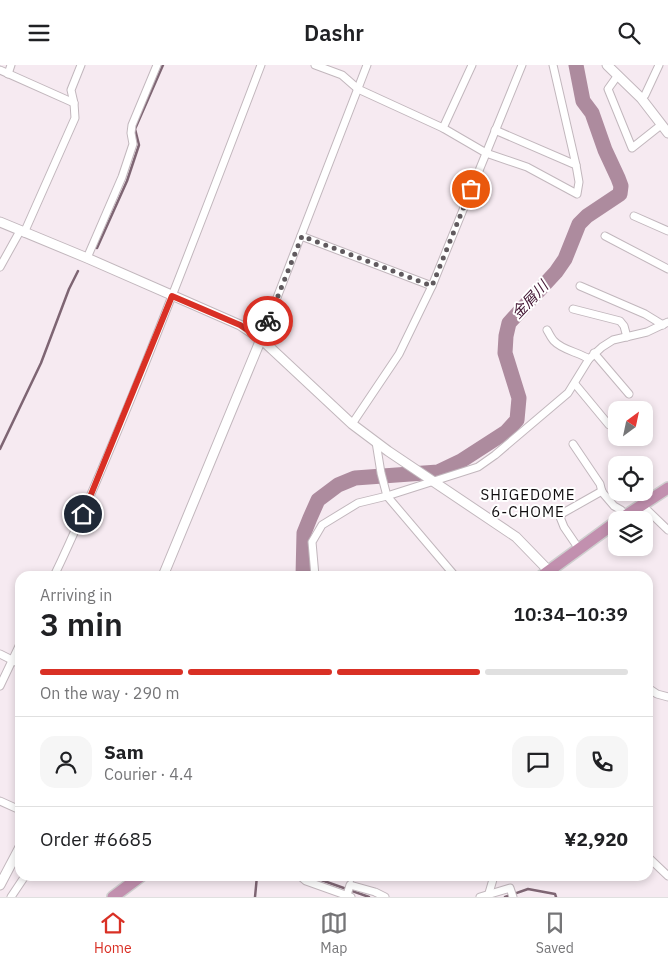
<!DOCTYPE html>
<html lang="en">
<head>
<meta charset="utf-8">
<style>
  :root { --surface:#fff; --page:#f6f6f6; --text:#202124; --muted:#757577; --line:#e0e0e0; --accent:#d93025 }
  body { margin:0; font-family:"IBM Plex Sans","Noto Sans JP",sans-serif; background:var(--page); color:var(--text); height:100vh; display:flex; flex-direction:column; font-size:19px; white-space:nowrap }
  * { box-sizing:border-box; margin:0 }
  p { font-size:16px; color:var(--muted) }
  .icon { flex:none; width:28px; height:28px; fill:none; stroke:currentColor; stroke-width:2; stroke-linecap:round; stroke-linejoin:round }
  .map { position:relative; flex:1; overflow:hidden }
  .side { position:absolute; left:15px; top:506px; width:638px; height:310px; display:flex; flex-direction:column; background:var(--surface); border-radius:15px; box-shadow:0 2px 8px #0003 }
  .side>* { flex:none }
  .needle { width:32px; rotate:33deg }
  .fabs { position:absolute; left:608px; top:336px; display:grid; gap:10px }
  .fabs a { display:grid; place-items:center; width:45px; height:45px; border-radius:10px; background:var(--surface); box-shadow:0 2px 8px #0003; font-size:25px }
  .pin { position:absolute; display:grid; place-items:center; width:42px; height:42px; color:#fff; margin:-21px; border:2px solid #fff; border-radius:50%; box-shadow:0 1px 5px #0007 }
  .courier { position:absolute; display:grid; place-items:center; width:50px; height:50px; margin:-25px; border:4px solid #d93025; border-radius:50%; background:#fff; color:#222; box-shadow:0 1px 6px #0007 }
  .head em { font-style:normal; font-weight:600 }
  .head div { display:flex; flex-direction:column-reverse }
  .head { display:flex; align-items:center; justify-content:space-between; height:85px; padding:0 25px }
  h1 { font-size:32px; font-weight:600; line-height:38px }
  .bar { display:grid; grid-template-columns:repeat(4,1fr); gap:8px 5px; align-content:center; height:60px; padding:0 25px }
  .bar i { height:6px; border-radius:4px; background:var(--line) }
  .bar .on { background:var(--accent) }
  .bar p { grid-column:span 4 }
  .line { display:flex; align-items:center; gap:12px; padding:0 25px; border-top:1px solid var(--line) }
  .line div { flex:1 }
  .round { display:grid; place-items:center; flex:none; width:52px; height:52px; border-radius:15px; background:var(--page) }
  header { display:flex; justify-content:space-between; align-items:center; height:65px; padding:0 25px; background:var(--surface); font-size:22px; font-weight:600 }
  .tabs { display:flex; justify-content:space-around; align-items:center; height:70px; border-top:1px solid var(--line); background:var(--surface); font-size:14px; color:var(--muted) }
  .tabs a { display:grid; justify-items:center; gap:2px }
  .tabs .on { color:var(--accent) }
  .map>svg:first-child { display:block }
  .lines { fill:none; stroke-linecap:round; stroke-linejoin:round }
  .stream { stroke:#7e6573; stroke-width:2.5 }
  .river { stroke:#ad8b9e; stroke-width:15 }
  .service-casing { stroke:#c2b7bd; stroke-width:6 }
  .minor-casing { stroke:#c2b7bd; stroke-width:9 }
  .tertiary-casing { stroke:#c2b7bd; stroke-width:11 }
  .trunk-casing { stroke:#cfcfcf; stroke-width:14 }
  .service { stroke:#fff; stroke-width:4 }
  .minor { stroke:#fff; stroke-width:7 }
  .tertiary { stroke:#fff; stroke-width:9 }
  .trunk { stroke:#c290af; stroke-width:11 }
  .done { stroke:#605a5e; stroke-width:5; stroke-dasharray:0 9 }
  .route { stroke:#d93025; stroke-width:6 }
  .labels { text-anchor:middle; stroke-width:4; stroke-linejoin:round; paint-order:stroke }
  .water-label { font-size:15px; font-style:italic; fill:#431634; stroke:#fff }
  .neighbourhood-label { font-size:15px; letter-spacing:1px; fill:#100d0f; stroke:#fff }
</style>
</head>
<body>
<header><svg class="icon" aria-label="menu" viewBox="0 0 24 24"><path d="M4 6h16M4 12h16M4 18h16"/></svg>Dashr<svg class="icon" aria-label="search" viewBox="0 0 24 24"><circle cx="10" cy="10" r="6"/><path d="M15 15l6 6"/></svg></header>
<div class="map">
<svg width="668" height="832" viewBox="0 0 668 832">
  <rect width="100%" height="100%" fill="#f6eaf1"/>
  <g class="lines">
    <g class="stream">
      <polyline points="97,183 127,116 139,80 135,64 163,0"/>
      <polyline points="0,384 41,298 69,224 78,206"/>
      <polyline points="310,811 369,832"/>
      <polyline points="255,832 257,811"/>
      <polyline points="505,832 528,824 555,829 556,832"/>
    </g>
    <polyline class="river" points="303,511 304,468 310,453 318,435 338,420 355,413 438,407 461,396 506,367 517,355 519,333 505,288 506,271 509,258 556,207 565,194 579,159 587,151 620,129 621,121 618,113 605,85 592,48 583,36 576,0"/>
    <g class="service-casing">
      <polyline id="service" points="350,820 352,811"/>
    </g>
    <g class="minor-casing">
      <g id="minor">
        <polyline points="315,0 342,10 358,24 443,63 486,88 527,102 577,129 579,117 576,100 495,65"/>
        <polyline points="553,0 576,100"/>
        <polyline points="0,5 74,38"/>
        <polyline points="8,9 11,0"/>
        <polyline points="618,10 608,24 632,83 661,60"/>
        <polyline points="641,33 645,30 659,0"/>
        <polyline points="443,63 472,0"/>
        <polyline points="634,151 668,166"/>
        <polyline points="24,168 75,53 74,38 71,25 81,0"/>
        <polyline points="301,171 432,221"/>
        <polyline points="605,171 668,204"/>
        <polyline points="87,193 122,112 133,79 131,68 132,60 157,0"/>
        <polyline points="0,202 20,166"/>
        <polyline points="580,221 645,249 663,260"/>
        <polyline points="573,244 620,256 624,261 627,272"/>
        <path d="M547 265C549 268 551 273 554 276 562 285 578 287 589 294"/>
        <polyline points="261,274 367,0"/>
        <polyline points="594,288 629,329"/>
        <polyline points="575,319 609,360"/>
        <polyline points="352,359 399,289 432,221 522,0"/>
        <polyline points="376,377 381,408 387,431 455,511"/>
        <polyline points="573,379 600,419 602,427 614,441 621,445 626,451"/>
        <polyline points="642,440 668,465"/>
        <polyline points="579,484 564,462 560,452 563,448 602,426"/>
        <path d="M54 511C85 447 112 380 139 314 181 210 221 105 261 0"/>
        <polyline points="315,511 312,477 322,460 358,438 387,431 478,402 495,390 568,328 589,294 602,282 613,275 647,267 668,257"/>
        <polyline points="0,589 20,599"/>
        <polyline points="0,621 20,579"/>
        <polyline points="648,623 657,629 668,632"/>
        <polyline points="0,736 20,745"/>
        <polyline points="648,792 668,811"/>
        <polyline points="300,811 306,816 351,832"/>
        <polyline points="489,828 494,811"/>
        <polyline points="347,830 350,820 375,827 385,832"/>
        <polyline points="11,832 25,811"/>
        <polyline points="480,832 510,823 513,832"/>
      </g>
    </g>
    <g class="tertiary-casing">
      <g id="tertiary">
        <polyline points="607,0 641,33 668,68"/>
        <polyline points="0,157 87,193 240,260 261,274 352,359 388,386 516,472 549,506"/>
        <polyline points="163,511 261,274"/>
        <polyline points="0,820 20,782"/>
      </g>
    </g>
    <g class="trunk-casing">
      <g id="trunk">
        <polyline points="619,455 668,423"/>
        <polyline points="542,511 616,457"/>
        <polyline points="113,832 141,811"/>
      </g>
    </g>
    <use href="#service" class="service"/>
    <use href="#minor" class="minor"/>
    <use href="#tertiary" class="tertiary"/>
    <use href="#trunk" class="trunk"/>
  </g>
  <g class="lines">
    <polyline class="done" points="268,256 302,171 432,221 471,124"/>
    <polyline class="route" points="83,449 172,231 240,260 261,274 268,256"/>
  </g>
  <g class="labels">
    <g class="water-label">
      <text transform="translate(530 235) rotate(-47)" y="5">金屑川</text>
    </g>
    <g class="neighbourhood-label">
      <text x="528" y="435">SHIGEDOME<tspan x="528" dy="17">6-CHOME</tspan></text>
    </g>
  </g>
</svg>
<div class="fabs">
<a><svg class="needle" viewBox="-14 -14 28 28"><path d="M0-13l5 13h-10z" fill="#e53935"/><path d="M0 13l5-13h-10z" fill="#757577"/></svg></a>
<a><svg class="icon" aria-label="locate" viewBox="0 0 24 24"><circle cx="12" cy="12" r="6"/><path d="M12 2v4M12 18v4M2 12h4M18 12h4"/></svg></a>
<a><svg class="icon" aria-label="layers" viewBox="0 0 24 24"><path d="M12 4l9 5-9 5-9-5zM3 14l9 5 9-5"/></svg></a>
</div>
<div class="pin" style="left:471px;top:124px;background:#ea580c"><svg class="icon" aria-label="bag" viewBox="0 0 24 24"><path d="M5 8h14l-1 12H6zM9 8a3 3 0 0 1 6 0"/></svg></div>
<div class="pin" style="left:83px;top:449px;background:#1f2937"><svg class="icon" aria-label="home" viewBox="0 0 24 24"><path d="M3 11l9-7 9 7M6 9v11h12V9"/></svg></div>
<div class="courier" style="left:268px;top:256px"><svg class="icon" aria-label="bike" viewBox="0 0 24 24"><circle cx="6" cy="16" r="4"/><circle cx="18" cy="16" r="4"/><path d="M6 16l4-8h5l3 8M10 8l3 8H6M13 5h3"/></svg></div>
<section class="side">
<div class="head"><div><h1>3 min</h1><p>Arriving in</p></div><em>10:34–10:39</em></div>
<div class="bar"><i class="on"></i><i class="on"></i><i class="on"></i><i></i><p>On the way · 290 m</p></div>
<div class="line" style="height:90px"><a class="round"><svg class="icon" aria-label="person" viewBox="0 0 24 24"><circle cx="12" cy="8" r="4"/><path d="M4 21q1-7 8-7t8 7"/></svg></a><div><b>Sam</b><p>Courier · 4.4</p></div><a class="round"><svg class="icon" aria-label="chat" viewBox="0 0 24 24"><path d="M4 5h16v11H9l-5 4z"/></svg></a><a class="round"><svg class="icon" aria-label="phone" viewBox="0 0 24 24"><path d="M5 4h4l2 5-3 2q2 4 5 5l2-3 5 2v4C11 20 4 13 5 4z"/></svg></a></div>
<div class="line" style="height:65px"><div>Order #6685</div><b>¥2,920</b></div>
</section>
</div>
<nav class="tabs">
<a class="on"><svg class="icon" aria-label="home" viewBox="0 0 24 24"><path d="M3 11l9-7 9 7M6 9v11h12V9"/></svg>Home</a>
<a><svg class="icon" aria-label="map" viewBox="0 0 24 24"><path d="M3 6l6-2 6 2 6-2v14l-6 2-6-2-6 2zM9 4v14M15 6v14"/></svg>Map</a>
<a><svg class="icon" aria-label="saved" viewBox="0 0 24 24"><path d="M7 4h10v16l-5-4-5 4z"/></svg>Saved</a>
</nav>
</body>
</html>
